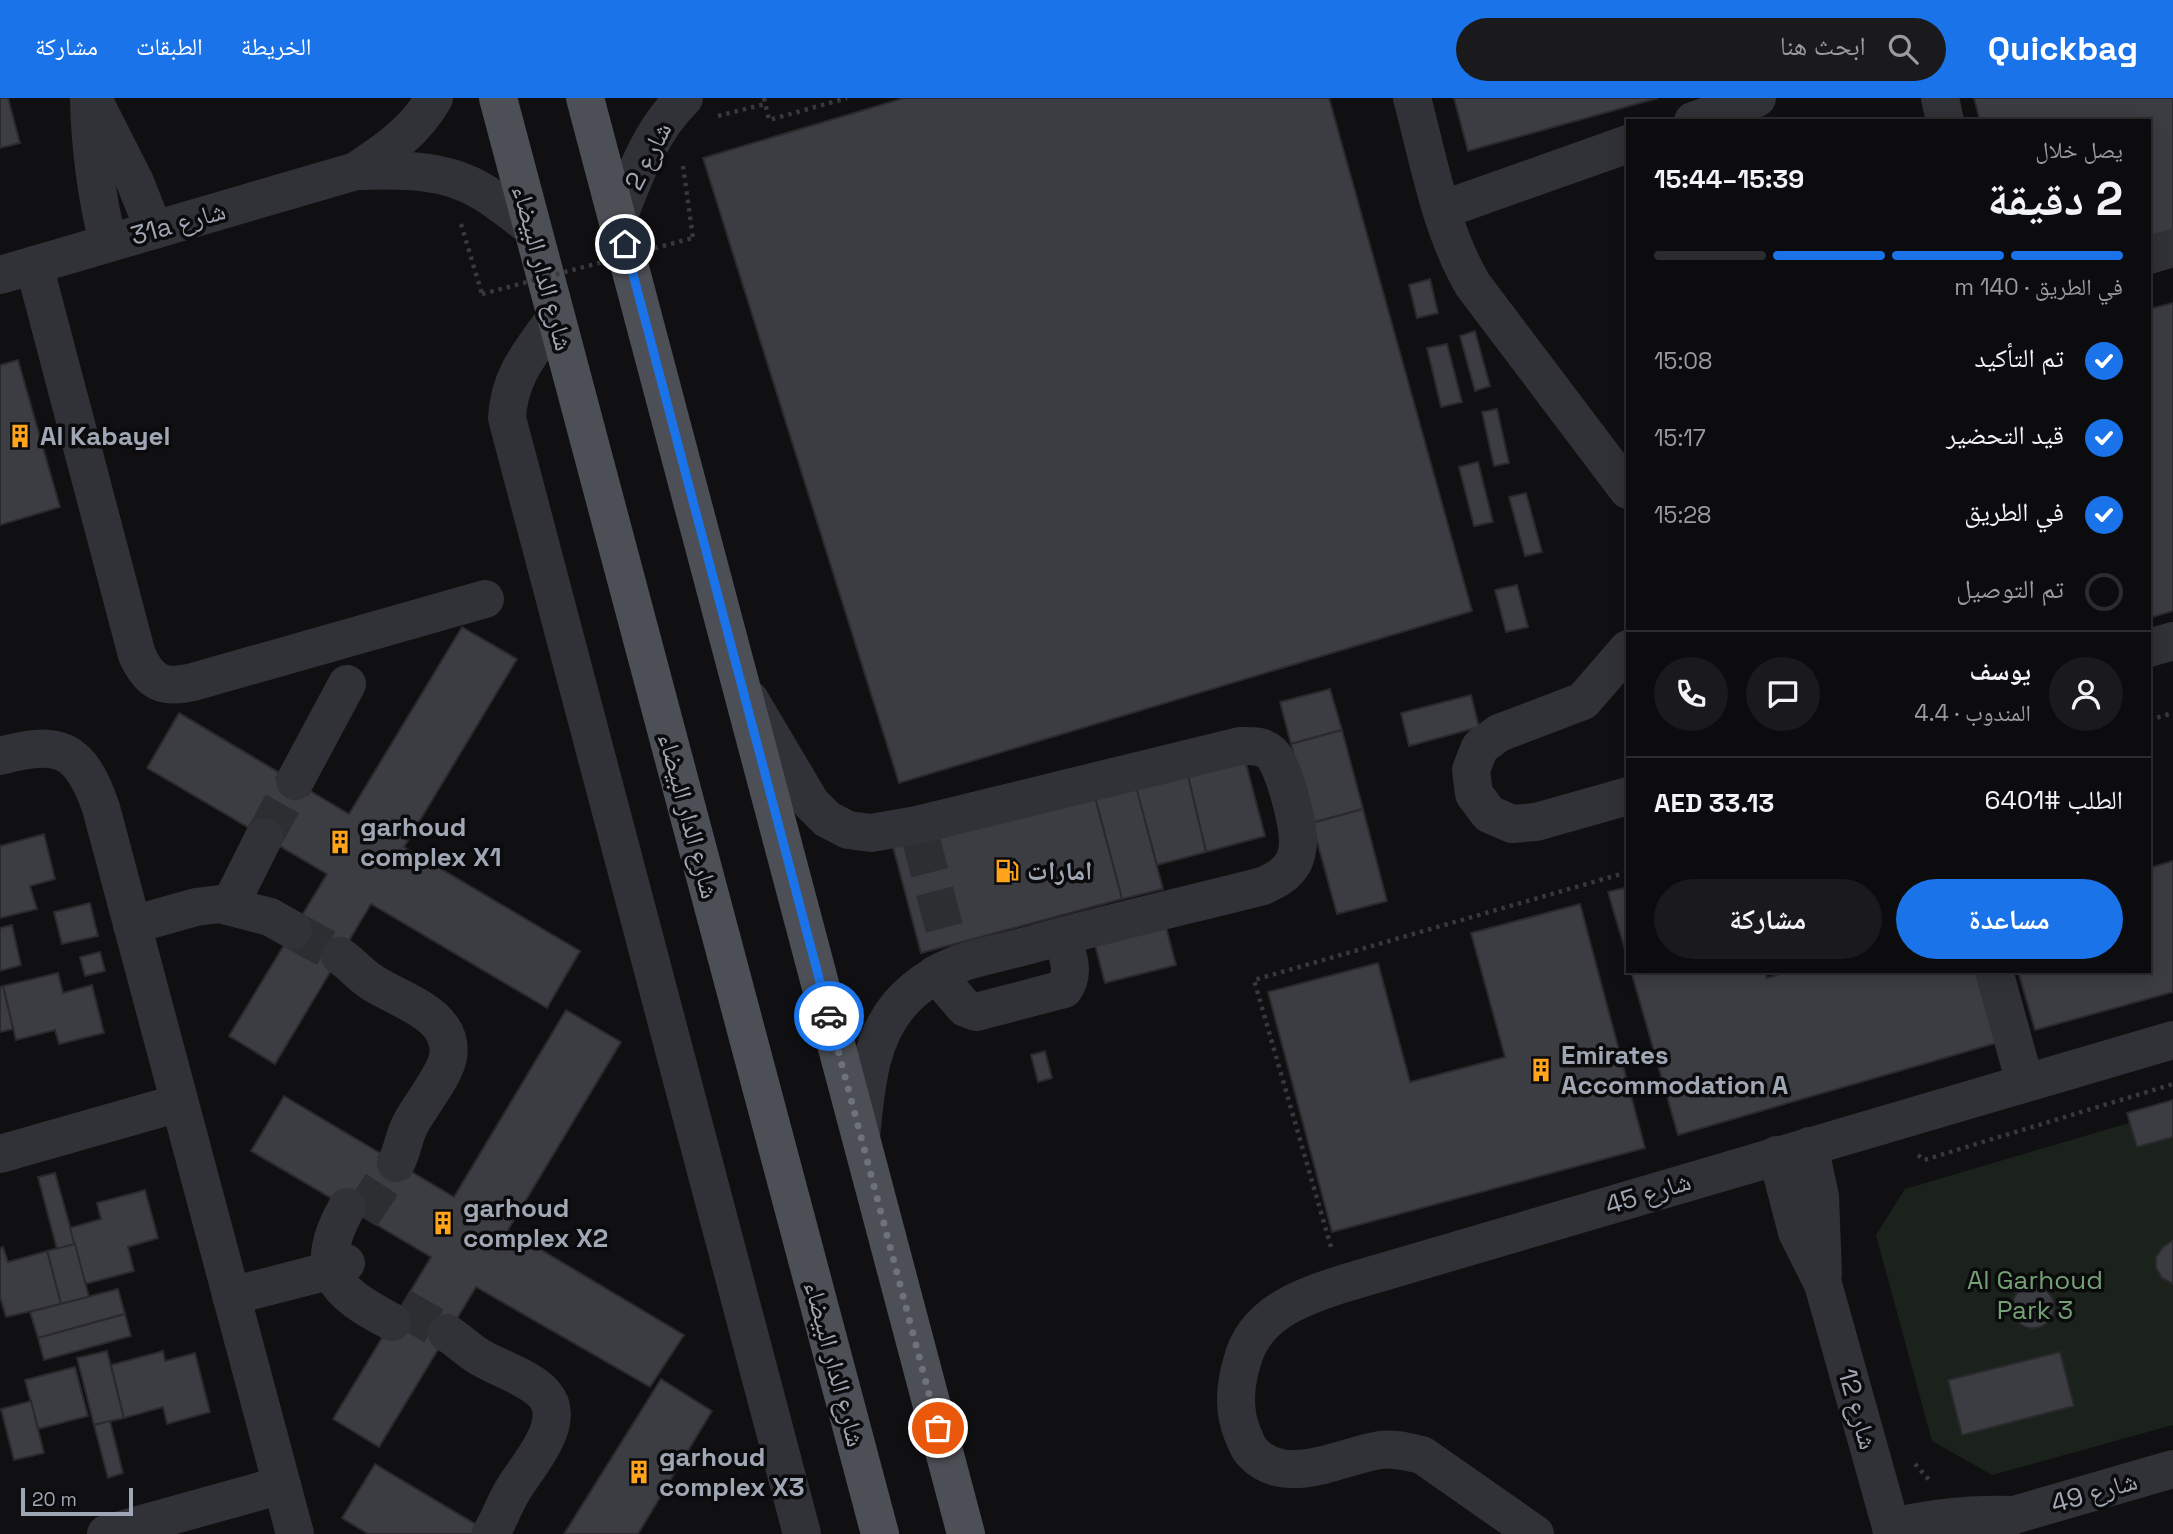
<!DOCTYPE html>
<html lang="ar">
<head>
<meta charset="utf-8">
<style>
  :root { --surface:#0c0c0e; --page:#1a1a1c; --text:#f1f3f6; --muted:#9a9b9e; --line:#2c2c2e; --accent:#1a73e8 }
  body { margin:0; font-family:"Space Grotesk","Noto Naskh Arabic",sans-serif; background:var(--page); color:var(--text); direction:rtl; height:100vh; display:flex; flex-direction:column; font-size:26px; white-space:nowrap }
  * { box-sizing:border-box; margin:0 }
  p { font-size:23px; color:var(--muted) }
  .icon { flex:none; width:38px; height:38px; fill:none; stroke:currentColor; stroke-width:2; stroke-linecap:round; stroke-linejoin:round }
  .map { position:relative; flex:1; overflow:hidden; direction:ltr }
  .details { position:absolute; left:1626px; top:21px; width:525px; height:854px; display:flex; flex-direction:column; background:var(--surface); border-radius:0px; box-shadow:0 4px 18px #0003,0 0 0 2px var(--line); direction:rtl }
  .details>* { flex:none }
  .scale { position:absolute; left:21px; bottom:18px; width:112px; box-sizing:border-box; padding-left:7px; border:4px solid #a0a7b4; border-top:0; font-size:19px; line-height:24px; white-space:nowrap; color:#a0a7b4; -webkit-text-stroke:5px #0b0b0d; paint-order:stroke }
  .pin { position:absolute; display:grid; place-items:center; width:60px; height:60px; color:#fff; margin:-30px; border:4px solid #fff; border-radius:50%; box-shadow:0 2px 7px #0007 }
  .courier { position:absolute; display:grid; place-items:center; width:70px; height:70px; margin:-35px; border:5px solid #1a73e8; border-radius:50%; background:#fff; color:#222; box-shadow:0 2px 9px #0007 }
  .head em { font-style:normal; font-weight:700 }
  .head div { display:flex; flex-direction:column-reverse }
  .head { display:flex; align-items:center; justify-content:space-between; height:119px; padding:0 28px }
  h1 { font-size:46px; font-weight:700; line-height:52px }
  .bar { display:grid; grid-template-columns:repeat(4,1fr); gap:10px 7px; align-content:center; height:84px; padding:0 28px }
  .bar i { height:9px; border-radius:5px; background:var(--line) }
  .bar .active { background:var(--accent) }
  .bar p { grid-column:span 4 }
  .line { display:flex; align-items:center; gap:18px; padding:0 28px; border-top:2px solid var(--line) }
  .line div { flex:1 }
  .round { display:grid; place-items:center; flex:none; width:74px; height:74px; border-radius:37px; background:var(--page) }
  ol { padding:0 28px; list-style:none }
  li { display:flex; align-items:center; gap:21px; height:77px }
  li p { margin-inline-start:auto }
  li .icon { padding:7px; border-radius:50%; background:var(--accent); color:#fff; stroke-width:4 }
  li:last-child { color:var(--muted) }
  li i { width:38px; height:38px; border:4px solid var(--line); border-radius:50% }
  .cta { display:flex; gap:14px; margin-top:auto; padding:14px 28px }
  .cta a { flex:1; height:80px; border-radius:42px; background:var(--accent); color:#fff; font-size:28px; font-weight:700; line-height:80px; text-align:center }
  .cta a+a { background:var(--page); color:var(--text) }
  header { display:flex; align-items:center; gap:42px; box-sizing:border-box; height:98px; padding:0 35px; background:var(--accent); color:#fff }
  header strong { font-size:33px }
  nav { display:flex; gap:38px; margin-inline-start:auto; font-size:24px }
  .search { width:490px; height:63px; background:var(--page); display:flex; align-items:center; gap:18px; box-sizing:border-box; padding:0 24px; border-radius:38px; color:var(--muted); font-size:26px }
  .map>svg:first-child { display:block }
  .green { fill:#1a221b }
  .building { fill:#3c3d42; stroke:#2a2a2e; stroke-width:2 }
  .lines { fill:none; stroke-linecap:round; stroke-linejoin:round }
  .minor-tunnel { stroke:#2d2e32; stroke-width:38; stroke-dasharray:38 19; stroke-linecap:butt }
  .path { stroke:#37393e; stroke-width:4.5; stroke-dasharray:3.5 5; stroke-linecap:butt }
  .minor { stroke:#313237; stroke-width:38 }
  .major { stroke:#4c4f56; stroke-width:38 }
  .path-bridge { stroke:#37393e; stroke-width:4.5; stroke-dasharray:3.5 5; stroke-linecap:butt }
  .done { stroke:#6e727b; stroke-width:7; stroke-dasharray:0 12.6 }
  .route { stroke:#1a73e8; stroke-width:9 }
  .labels { text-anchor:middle; stroke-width:7; stroke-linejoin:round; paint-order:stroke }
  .street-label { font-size:26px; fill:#a0a7b4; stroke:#0b0b0d }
  .poi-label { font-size:26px; font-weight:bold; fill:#a0a7b4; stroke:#0b0b0d; text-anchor:start }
  .park-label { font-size:26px; fill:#75a175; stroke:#0b0b0d }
</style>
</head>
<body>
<header>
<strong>Quickbag</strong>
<div class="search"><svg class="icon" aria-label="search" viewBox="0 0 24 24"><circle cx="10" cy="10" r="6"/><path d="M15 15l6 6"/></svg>ابحث هنا</div>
<nav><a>الخريطة</a><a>الطبقات</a><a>مشاركة</a></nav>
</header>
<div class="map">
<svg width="2173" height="1436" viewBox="0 0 2173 1436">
  <rect width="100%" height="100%" fill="#101012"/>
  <polygon class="green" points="2173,1012 2173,1327 1992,1377 1932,1343 1876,1137 1905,1091"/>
  <g class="building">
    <polygon points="0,0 8,0 20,45 0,50"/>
    <polygon points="904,0 1329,0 1472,513 899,685 703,60"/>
    <polygon points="1454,0 1658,0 1468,53"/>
    <polygon points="1974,0 2173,0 2173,132 2149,139 2149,23 1980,23"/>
    <polygon points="1430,181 1438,215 1417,220 1409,187"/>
    <polygon points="2173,205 2173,513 2149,520 2149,211"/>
    <polygon points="1475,233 1490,288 1475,293 1460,238"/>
    <polygon points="1447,246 1462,304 1441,309 1427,250"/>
    <polygon points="18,262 60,409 0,427 0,267"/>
    <polygon points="1497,311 1509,365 1494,368 1482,314"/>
    <polygon points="1478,364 1493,424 1474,428 1459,369"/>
    <polygon points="1526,395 1542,454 1525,458 1509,399"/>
    <polygon points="1517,487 1528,529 1506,534 1495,492"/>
    <polygon points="462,529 517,561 404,749 580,853 547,910 371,806 275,966 229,938 327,776 147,670 179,615 349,716"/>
    <polygon points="1330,591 1342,632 1291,646 1280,604"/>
    <polygon points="1471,597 1479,629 1409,648 1401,615"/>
    <polygon points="1342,632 1363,711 1312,725 1291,646"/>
    <polygon points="1245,662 1265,738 1206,754 1188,678"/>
    <polygon points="1188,678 1206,754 1157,767 1136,691"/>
    <polygon points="1134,681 1163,791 1122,801 1093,692"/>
    <polygon points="1093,692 1122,801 921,855 892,745"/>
    <polygon points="1363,711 1387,803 1337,816 1312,725"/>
    <polygon points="44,736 55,781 30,788 37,811 0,820 0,748"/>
    <polygon points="2173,763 2173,894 2035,932 2018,873 2149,873 2149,770"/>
    <polygon points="1628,789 1628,862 1608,794"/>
    <polygon points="90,805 98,838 62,846 54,814"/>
    <polygon points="1580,806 1645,1050 1332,1134 1268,894 1378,865 1410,984 1505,959 1471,835"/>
    <polygon points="12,827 21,867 0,873 0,830"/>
    <polygon points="1166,829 1176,867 1105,885 1095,847"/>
    <polygon points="100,854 105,873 85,878 80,859"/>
    <polygon points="1631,873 1765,873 1767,880 1790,873 1983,873 2003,943 1678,1037"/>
    <polygon points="58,875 63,895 92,887 104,935 59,946 55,932 16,942 3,888"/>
    <polygon points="3,888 13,931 0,934 0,889"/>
    <polygon points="566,912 621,944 508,1132 684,1237 650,1289 476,1189 379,1349 333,1321 431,1159 251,1053 284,998 454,1099"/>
    <polygon points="1045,953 1052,980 1038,984 1031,957"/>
    <polygon points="2173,1002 2173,1039 2137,1049 2127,1015"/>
    <polygon points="55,1075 75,1146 57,1151 38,1079"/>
    <polygon points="145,1092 158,1140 128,1149 134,1173 85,1186 70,1130 101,1121 97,1105"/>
    <polygon points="2172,1143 2173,1143 2173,1186 2162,1180 2156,1170 2156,1159 2163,1149"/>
    <polygon points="75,1146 89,1199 61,1206 47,1153"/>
    <polygon points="3,1149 8,1164 47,1153 61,1206 6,1219 0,1199 0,1150"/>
    <circle cx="2033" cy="1209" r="21"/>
    <polygon points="118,1191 125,1216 38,1240 30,1214"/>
    <polygon points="125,1216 131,1238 44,1262 38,1240"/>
    <polygon points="107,1253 124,1320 94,1327 77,1260"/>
    <polygon points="163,1253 165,1263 195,1255 210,1314 167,1326 163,1309 124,1320 111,1267"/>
    <polygon points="2060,1254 2074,1308 1962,1337 1948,1282"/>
    <polygon points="75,1269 88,1318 38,1331 25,1282"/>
    <polygon points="661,1281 712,1313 638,1436 564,1436"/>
    <polygon points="31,1303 44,1355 14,1362 1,1311"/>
    <polygon points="110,1323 123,1375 108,1380 94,1327"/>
    <polygon points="375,1366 492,1436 368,1436 342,1420"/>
  </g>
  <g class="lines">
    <g class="minor-tunnel">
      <polyline points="920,738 949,848"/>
      <polyline points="264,739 295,683"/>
      <polyline points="293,832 340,858"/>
      <polyline points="361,1118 396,1065"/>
      <polyline points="401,1209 447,1235"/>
    </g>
    <g class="path">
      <polyline points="764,0 769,22 847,0"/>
      <polyline points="718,18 765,6"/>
      <polyline points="683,68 693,140"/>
      <polyline points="461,126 482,196"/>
      <polyline points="2149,622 2173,615"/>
      <polyline points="1918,1057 1924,1062 2173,986"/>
      <polyline points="1331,1149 1254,882 1628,774"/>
      <polyline points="1915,1366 1930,1383"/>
    </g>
    <g class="minor">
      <path d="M89 0C90 50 96 96 108 145"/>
      <path d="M1412 0C1429 63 1440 131 1473 187L1628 392"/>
      <polyline points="1940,0 1945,23"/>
      <polyline points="93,1 135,84 154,132"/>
      <polyline points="1693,23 1757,0"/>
      <path d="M356 73C386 53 416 33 434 0"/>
      <polyline points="1442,112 1628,46"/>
      <path d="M618 120C635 77 650 33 684 0"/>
      <polyline points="2149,157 2173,150"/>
      <path d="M34 167 137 557C150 585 163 591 193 584L485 501"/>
      <path d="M0 177 356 73C400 72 444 70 483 94 500 104 516 118 531 129"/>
      <path d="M556 219C532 253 509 277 507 320L802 1436"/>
      <polyline points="2149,550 2173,543"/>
      <polyline points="1628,551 1583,603 1499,635 1480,649 1471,672 1474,696 1489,716 1512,726 1536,724 1628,698"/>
      <path d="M750 602 811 705 827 721 848 732 871 735 917 727 1240 648C1251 648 1262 647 1271 655 1284 667 1298 725 1298 744 1298 749 1296 760 1293 765 1286 777 1276 782 1263 788 1184 808 1105 826 1026 848 996 856 962 861 935 877 922 885 909 895 899 907 868 944 866 993 861 1038"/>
      <path d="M0 658C60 641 81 651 101 710L295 1436"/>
      <polyline points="295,683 347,586"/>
      <polyline points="230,807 264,739"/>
      <polyline points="132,827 196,809 220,806 270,819 293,832"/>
      <path d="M340 858C352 866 361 878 373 885 401 903 455 917 448 959 444 979 421 1006 411 1025 404 1037 403 1052 396 1065"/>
      <polyline points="1994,873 2025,985"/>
      <path d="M936 876 965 910 976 914 1064 891C1076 874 1067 856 1062 838"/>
      <polyline points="1809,1048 1820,1098 1823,1176"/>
      <polyline points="0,1056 179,1005"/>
      <polyline points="1777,1057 1797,1134 1823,1186 1893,1436"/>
      <path d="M347 1109C311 1173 335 1194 392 1224"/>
      <polyline points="231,1198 332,1172 346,1165"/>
      <path d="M447 1235C458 1242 467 1251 478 1258 497 1270 529 1279 544 1296 569 1324 527 1368 513 1392 504 1406 500 1421 491 1435"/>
      <path d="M1891 1430C1932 1419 1970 1416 2012 1417"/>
      <polyline points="106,1436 282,1387"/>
      <path d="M1535 1436 1422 1357C1408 1354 1394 1350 1380 1352 1342 1358 1285 1390 1253 1355 1248 1351 1246 1343 1243 1337 1233 1313 1235 1287 1242 1264 1254 1216 1299 1200 1342 1186L2173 942"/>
      <polyline points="1980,1436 2014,1417 2173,1371"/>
    </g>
    <g class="major">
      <polyline points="498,0 880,1436"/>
      <polyline points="585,0 966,1436"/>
    </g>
    <polyline class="path-bridge" points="482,196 693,140"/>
  </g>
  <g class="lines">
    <polyline class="done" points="829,918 938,1330"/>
    <polyline class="route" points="625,146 829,918"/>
  </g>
  <defs>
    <g id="building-bare" transform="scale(1.89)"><path d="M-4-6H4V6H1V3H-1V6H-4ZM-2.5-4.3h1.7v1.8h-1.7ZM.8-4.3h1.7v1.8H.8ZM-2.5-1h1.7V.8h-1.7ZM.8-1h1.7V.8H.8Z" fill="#ffa41b" stroke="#0b0b0d" stroke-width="2.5" paint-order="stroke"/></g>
    <g id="fuel-bare" transform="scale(1.89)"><path d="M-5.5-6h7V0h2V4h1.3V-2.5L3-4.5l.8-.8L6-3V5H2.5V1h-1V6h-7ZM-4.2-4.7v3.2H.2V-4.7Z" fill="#ffa41b" stroke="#0b0b0d" stroke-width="2.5" paint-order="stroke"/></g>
  </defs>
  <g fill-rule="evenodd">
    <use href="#building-bare" x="20" y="338"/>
    <use href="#building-bare" x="340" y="744"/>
    <use href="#fuel-bare" x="1007" y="773"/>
    <use href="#building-bare" x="1541" y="972"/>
    <use href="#building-bare" x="443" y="1125"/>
    <use href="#building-bare" x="639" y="1374"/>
  </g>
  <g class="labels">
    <g class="street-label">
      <text transform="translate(648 58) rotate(-63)" y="9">شارع 2</text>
      <text transform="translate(178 125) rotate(-16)" y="9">31a شارع</text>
      <text transform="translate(543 170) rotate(75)" y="9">شارع الدار البيضاء</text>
      <text transform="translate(689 718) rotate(75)" y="9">شارع الدار البيضاء</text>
      <text transform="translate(1648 1095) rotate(-17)" y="9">شارع 45</text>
      <text transform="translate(835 1266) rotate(75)" y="9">شارع الدار البيضاء</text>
      <text transform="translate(1858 1311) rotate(74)" y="9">شارع 12</text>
      <text transform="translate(2094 1394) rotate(-16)" y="9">شارع 49</text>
    </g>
    <g class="poi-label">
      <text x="40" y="347">Al Kabayel</text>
      <text x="360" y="738">garhoud<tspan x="360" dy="30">complex X1</tspan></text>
      <text x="1027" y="782">امارات</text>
      <text x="1561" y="966">Emirates<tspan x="1561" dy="30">Accommodation A</tspan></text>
      <text x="463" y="1119">garhoud<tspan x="463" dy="30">complex X2</tspan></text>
      <text x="659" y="1368">garhoud<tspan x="659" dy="30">complex X3</tspan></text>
    </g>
    <g class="park-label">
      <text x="2035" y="1191">Al Garhoud<tspan x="2035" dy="30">Park 3</tspan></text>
    </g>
  </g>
</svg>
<div class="scale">20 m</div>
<div class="pin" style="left:938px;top:1330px;background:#ea580c"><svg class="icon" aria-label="bag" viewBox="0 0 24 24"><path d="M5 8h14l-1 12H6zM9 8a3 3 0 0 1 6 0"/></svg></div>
<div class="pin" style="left:625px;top:146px;background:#1f2937"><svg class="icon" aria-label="home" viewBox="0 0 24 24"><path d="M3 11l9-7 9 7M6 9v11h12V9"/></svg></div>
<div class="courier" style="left:829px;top:918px"><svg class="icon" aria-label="car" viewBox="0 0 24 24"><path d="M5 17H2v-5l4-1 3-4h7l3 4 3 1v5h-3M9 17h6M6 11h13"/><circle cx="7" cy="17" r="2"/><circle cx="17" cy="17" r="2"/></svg></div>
<section class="details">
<div class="head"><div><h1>2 دقيقة</h1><p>يصل خلال</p></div><em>15:39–15:44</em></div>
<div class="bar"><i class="active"></i><i class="active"></i><i class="active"></i><i></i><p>في الطريق · 140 m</p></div>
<ol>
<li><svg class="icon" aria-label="check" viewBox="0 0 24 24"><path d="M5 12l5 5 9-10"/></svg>تم التأكيد<p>15:08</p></li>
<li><svg class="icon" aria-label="check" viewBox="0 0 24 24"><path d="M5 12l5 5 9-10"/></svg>قيد التحضير<p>15:17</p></li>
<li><svg class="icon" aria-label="check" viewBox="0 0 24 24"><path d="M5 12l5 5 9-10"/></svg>في الطريق<p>15:28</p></li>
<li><i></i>تم التوصيل</li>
</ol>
<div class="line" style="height:126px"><a class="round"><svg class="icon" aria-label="person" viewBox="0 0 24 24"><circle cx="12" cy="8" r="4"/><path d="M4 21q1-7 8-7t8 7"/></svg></a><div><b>يوسف</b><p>المندوب · 4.4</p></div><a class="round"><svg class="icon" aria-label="chat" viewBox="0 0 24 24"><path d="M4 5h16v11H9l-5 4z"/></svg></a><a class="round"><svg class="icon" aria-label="phone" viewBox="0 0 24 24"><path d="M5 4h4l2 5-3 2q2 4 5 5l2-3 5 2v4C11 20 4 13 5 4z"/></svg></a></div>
<div class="line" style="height:91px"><div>الطلب #6401</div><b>AED 33.13</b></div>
<div class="cta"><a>مساعدة</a><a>مشاركة</a></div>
</section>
</div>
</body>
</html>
